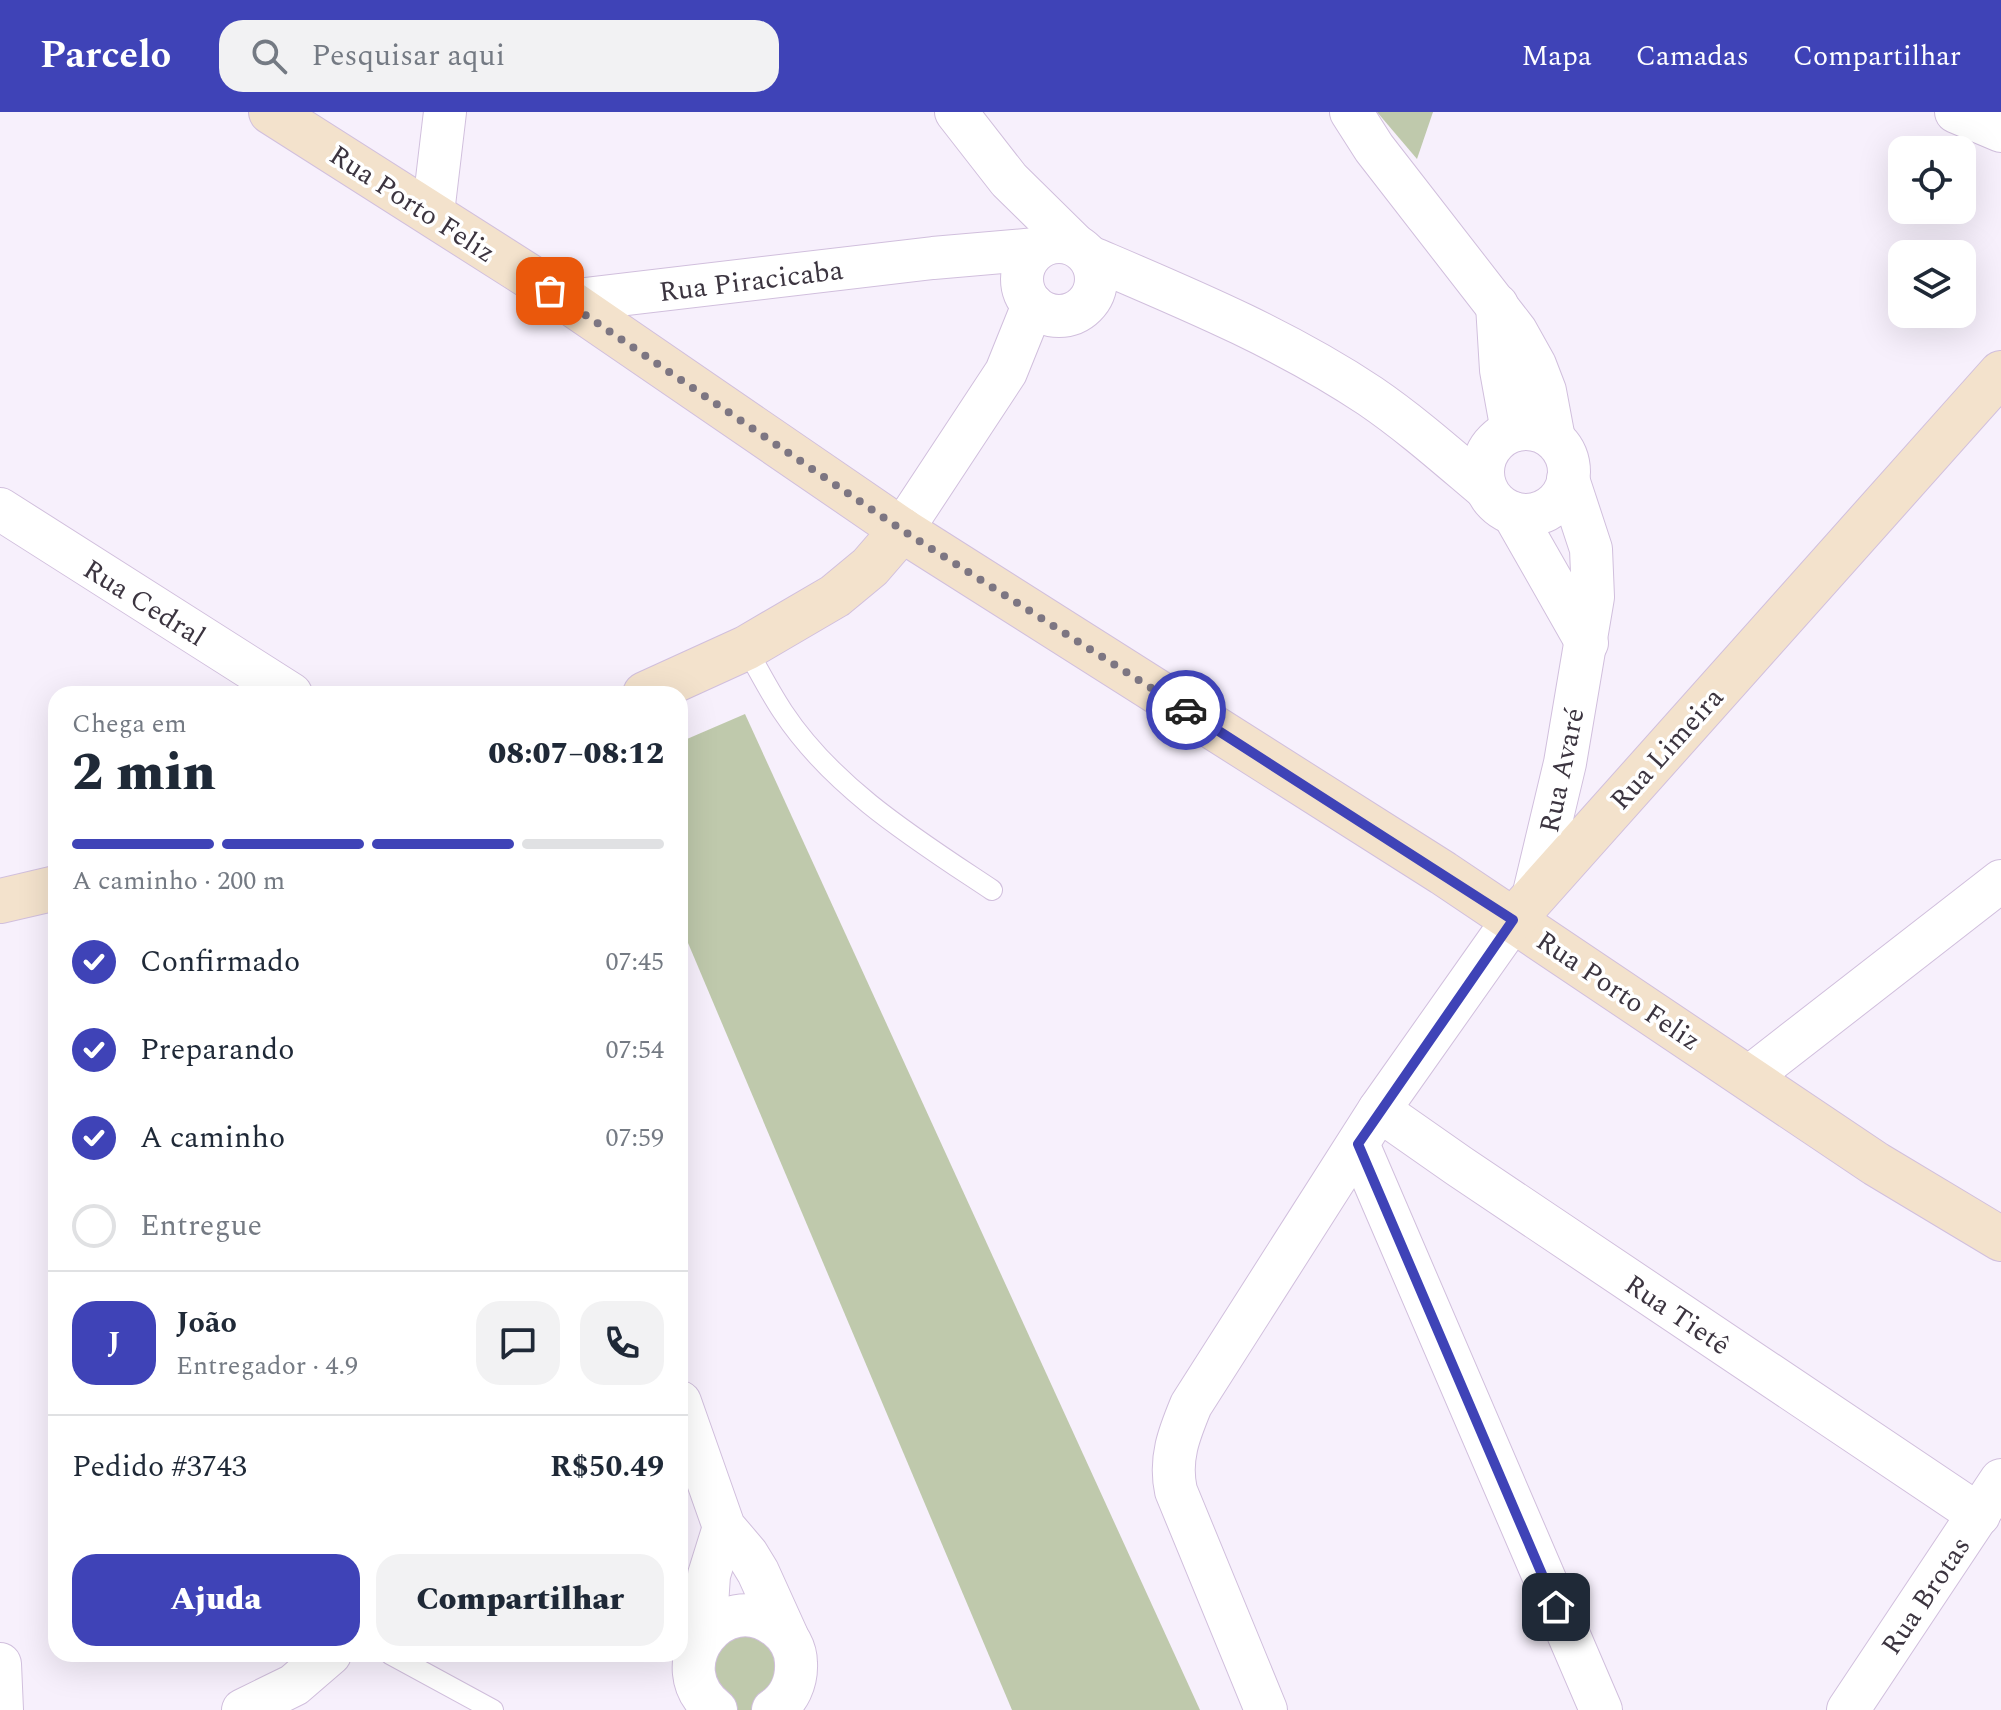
<!DOCTYPE html>
<html lang="pt">
<head>
<meta charset="utf-8">
<style>
  :root { --surface:#fff; --page:#f2f2f3; --text:#1f2937; --muted:#747a83; --line:#e0e1e3; --accent:#3f43b7 }
  body { margin:0; font-family:Spectral,serif; background:var(--page); color:var(--text); height:100vh; display:flex; flex-direction:column; font-size:30px; white-space:nowrap }
  * { box-sizing:border-box; margin:0 }
  p { font-size:26px; color:var(--muted) }
  .icon { flex:none; width:44px; height:44px; fill:none; stroke:currentColor; stroke-width:2; stroke-linecap:round; stroke-linejoin:round }
  .map { position:relative; flex:1; overflow:hidden }
  .drawer { position:absolute; left:48px; top:574px; width:640px; height:976px; display:flex; flex-direction:column; background:var(--surface); border-radius:24px; box-shadow:0 8px 32px #0002 }
  .drawer>* { flex:none }
  .buttons { position:absolute; left:1888px; top:24px; display:grid; gap:16px }
  .buttons a { display:grid; place-items:center; width:88px; height:88px; border-radius:16px; background:var(--surface); box-shadow:0 8px 32px #0002; font-size:40px }
  .pin { position:absolute; display:grid; place-items:center; width:68px; height:68px; color:#fff; margin:-34px; border-radius:16px; box-shadow:0 4px 12px #0006 }
  .courier { position:absolute; display:grid; place-items:center; width:80px; height:80px; margin:-40px; border:6px solid #3f43b7; border-radius:50%; background:#fff; color:#222; box-shadow:0 2px 10px #0007 }
  .summary em { font-style:normal; font-weight:800 }
  .summary div { display:flex; flex-direction:column-reverse }
  .summary { display:flex; align-items:center; justify-content:space-between; height:136px; padding:0 24px }
  h1 { font-size:52px; font-weight:800; line-height:60px }
  .bar { display:grid; grid-template-columns:repeat(4,1fr); gap:12px 8px; align-content:center; height:96px; padding:0 24px }
  .bar i { height:10px; border-radius:6px; background:var(--line) }
  .bar .selected { background:var(--accent) }
  .bar p { grid-column:span 4 }
  .line { display:flex; align-items:center; gap:20px; padding:0 24px; border-top:2px solid var(--line) }
  .line div { flex:1 }
  .round { display:grid; place-items:center; flex:none; width:84px; height:84px; border-radius:24px; background:var(--page) }
  ol { padding:0 24px; list-style:none }
  li { display:flex; align-items:center; gap:24px; height:88px }
  li p { margin-inline-start:auto }
  li .icon { padding:8px; border-radius:50%; background:var(--accent); color:#fff; stroke-width:4 }
  li:last-child { color:var(--muted) }
  li i { width:44px; height:44px; border:4px solid var(--line); border-radius:50% }
  .action { display:flex; gap:16px; margin-top:auto; padding:16px 24px }
  .action a { flex:1; height:92px; border-radius:24px; background:var(--accent); color:#fff; font-size:32px; font-weight:800; line-height:92px; text-align:center }
  .action a+a { background:var(--page); color:var(--text) }
  header { display:flex; align-items:center; gap:48px; box-sizing:border-box; height:112px; padding:0 40px; background:var(--accent); color:#fff }
  header strong { font-size:38px }
  nav { display:flex; gap:44px; margin-inline-start:auto; font-size:28px }
  .search { width:560px; height:72px; background:var(--page); display:flex; align-items:center; gap:20px; box-sizing:border-box; padding:0 28px; border-radius:24px; color:var(--muted); font-size:30px }
  .map>svg:first-child { display:block }
  .green { fill:#bfc9ac }
  .lines { fill:none; stroke-linecap:round; stroke-linejoin:round }
  .lane-casing { stroke:#d1bfdd; stroke-width:22 }
  .street-casing { stroke:#d1bfdd; stroke-width:44 }
  .secondary-casing { stroke:#d1bfdd; stroke-width:46 }
  .lane { stroke:#fff; stroke-width:20 }
  .street { stroke:#fff; stroke-width:42 }
  .secondary { stroke:#f3e2cc; stroke-width:44 }
  .done { stroke:#7d7682; stroke-width:8; stroke-dasharray:0 14.4 }
  .route { stroke:#3f43b7; stroke-width:10 }
  .labels { text-anchor:middle; stroke-width:7; stroke-linejoin:round; paint-order:stroke }
  .street-label { font-size:28px; fill:#3c3540; stroke:#fff }
</style>
</head>
<body>
<header>
<strong>Parcelo</strong>
<div class="search"><svg class="icon" aria-label="search" viewBox="0 0 24 24"><circle cx="10" cy="10" r="6"/><path d="M15 15l6 6"/></svg>Pesquisar aqui</div>
<nav><a>Mapa</a><a>Camadas</a><a>Compartilhar</a></nav>
</header>
<div class="map">
<svg width="2001" height="1598" viewBox="0 0 2001 1598">
  <rect width="100%" height="100%" fill="#f7f0fc"/>
  <g class="green">
    <polygon points="1377,0 1433,0 1417,47"/>
    <polygon points="745,602 1200,1598 1012,1598 680,812 680,630"/>
    <polygon points="725,1514 786,1538 760,1598 727,1598 707,1583"/>
  </g>
  <g class="lines">
    <g class="lane-casing">
      <g id="lane">
        <path d="M746 536C758 557 769 579 783 600 834 677 917 728 992 778"/>
        <polyline points="390,1542 493,1598"/>
      </g>
    </g>
    <g class="street-casing">
      <g id="street">
        <polyline points="956,0 1009,68 1075,133"/>
        <polyline points="1351,0 1374,36 1516,219 1535,253 1545,279 1554,327"/>
        <polyline points="1956,0 2001,19"/>
        <polyline points="433,101 445,0"/>
        <circle cx="1059" cy="167" r="37"/>
        <path d="M1090 145C1186 186 1283 226 1370 284 1411 312 1448 345 1486 377"/>
        <polyline points="568,189 933,146 1036,137"/>
        <polyline points="1497,193 1501,258 1512,319"/>
        <circle cx="1526" cy="360" r="43"/>
        <polyline points="0,397 291,582"/>
        <polyline points="1513,401 1587,531"/>
        <polyline points="902,418 1006,260 1033,193"/>
        <polyline points="1533,785 1565,651 1593,485 1591,437 1568,367"/>
        <polyline points="1749,965 2001,769"/>
        <polyline points="1379,998 1459,1054 1979,1403"/>
        <polyline points="1358,1032 1601,1598"/>
        <polyline points="680,1290 724,1415 747,1442 758,1460 787,1524"/>
        <polyline points="705,1523 709,1463 724,1415"/>
        <polyline points="0,1552 2,1598"/>
        <polyline points="243,1598 294,1573 330,1542"/>
        <path d="M716 1598C659 1554 723 1473 777 1515 788 1523 796 1537 796 1551 797 1570 789 1588 773 1598"/>
        <path d="M1266 1598 1176 1379C1169 1347 1179 1322 1191 1293L1379 998 1513 808"/>
        <polyline points="1848,1598 2001,1368"/>
      </g>
    </g>
    <g class="secondary-casing">
      <g id="secondary">
        <polyline points="271,0 568,189 902,418 1443,761 1876,1052 2001,1127"/>
        <polyline points="645,582 746,536 835,484 870,455 902,418"/>
        <polyline points="0,789 56,776"/>
        <polyline points="1513,808 2001,261"/>
      </g>
    </g>
    <use href="#lane" class="lane"/>
    <use href="#street" class="street"/>
    <use href="#secondary" class="secondary"/>
  </g>
  <g class="lines">
    <polyline class="done" points="550,179 902,418 1186,598"/>
    <polyline class="route" points="1186,598 1513,808 1358,1032 1556,1495"/>
  </g>
  <g class="labels">
    <g class="street-label">
      <text transform="translate(413 91) rotate(33)" y="10">Rua Porto Feliz</text>
      <text transform="translate(751 168) rotate(-7)" y="10">Rua Piracicaba</text>
      <text transform="translate(145 490) rotate(32)" y="10">Rua Cedral</text>
      <text transform="translate(1666 636) rotate(-48)" y="10">Rua Limeira</text>
      <text transform="translate(1561 658) rotate(-78)" y="10">Rua Avaré</text>
      <text transform="translate(1619 878) rotate(34)" y="10">Rua Porto Feliz</text>
      <text transform="translate(1678 1202) rotate(34)" y="10">Rua Tietê</text>
      <text transform="translate(1925 1483) rotate(-56)" y="10">Rua Brotas</text>
    </g>
  </g>
</svg>
<div class="buttons">
<a><svg class="icon" aria-label="locate" viewBox="0 0 24 24"><circle cx="12" cy="12" r="6"/><path d="M12 2v4M12 18v4M2 12h4M18 12h4"/></svg></a>
<a><svg class="icon" aria-label="layers" viewBox="0 0 24 24"><path d="M12 4l9 5-9 5-9-5zM3 14l9 5 9-5"/></svg></a>
</div>
<div class="pin" style="left:550px;top:179px;background:#ea580c"><svg class="icon" aria-label="bag" viewBox="0 0 24 24"><path d="M5 8h14l-1 12H6zM9 8a3 3 0 0 1 6 0"/></svg></div>
<div class="pin" style="left:1556px;top:1495px;background:#1f2937"><svg class="icon" aria-label="home" viewBox="0 0 24 24"><path d="M3 11l9-7 9 7M6 9v11h12V9"/></svg></div>
<div class="courier" style="left:1186px;top:598px"><svg class="icon" aria-label="car" viewBox="0 0 24 24"><path d="M5 17H2v-5l4-1 3-4h7l3 4 3 1v5h-3M9 17h6M6 11h13"/><circle cx="7" cy="17" r="2"/><circle cx="17" cy="17" r="2"/></svg></div>
<section class="drawer">
<div class="summary"><div><h1>2 min</h1><p>Chega em</p></div><em>08:07–08:12</em></div>
<div class="bar"><i class="selected"></i><i class="selected"></i><i class="selected"></i><i></i><p>A caminho · 200 m</p></div>
<ol>
<li><svg class="icon" aria-label="check" viewBox="0 0 24 24"><path d="M5 12l5 5 9-10"/></svg>Confirmado<p>07:45</p></li>
<li><svg class="icon" aria-label="check" viewBox="0 0 24 24"><path d="M5 12l5 5 9-10"/></svg>Preparando<p>07:54</p></li>
<li><svg class="icon" aria-label="check" viewBox="0 0 24 24"><path d="M5 12l5 5 9-10"/></svg>A caminho<p>07:59</p></li>
<li><i></i>Entregue</li>
</ol>
<div class="line" style="height:144px"><b class="round" style="background:var(--accent);color:#fff">J</b><div><b>João</b><p>Entregador · 4.9</p></div><a class="round"><svg class="icon" aria-label="chat" viewBox="0 0 24 24"><path d="M4 5h16v11H9l-5 4z"/></svg></a><a class="round"><svg class="icon" aria-label="phone" viewBox="0 0 24 24"><path d="M5 4h4l2 5-3 2q2 4 5 5l2-3 5 2v4C11 20 4 13 5 4z"/></svg></a></div>
<div class="line" style="height:104px"><div>Pedido #3743</div><b>R$50.49</b></div>
<div class="action"><a>Ajuda</a><a>Compartilhar</a></div>
</section>
</div>
</body>
</html>
